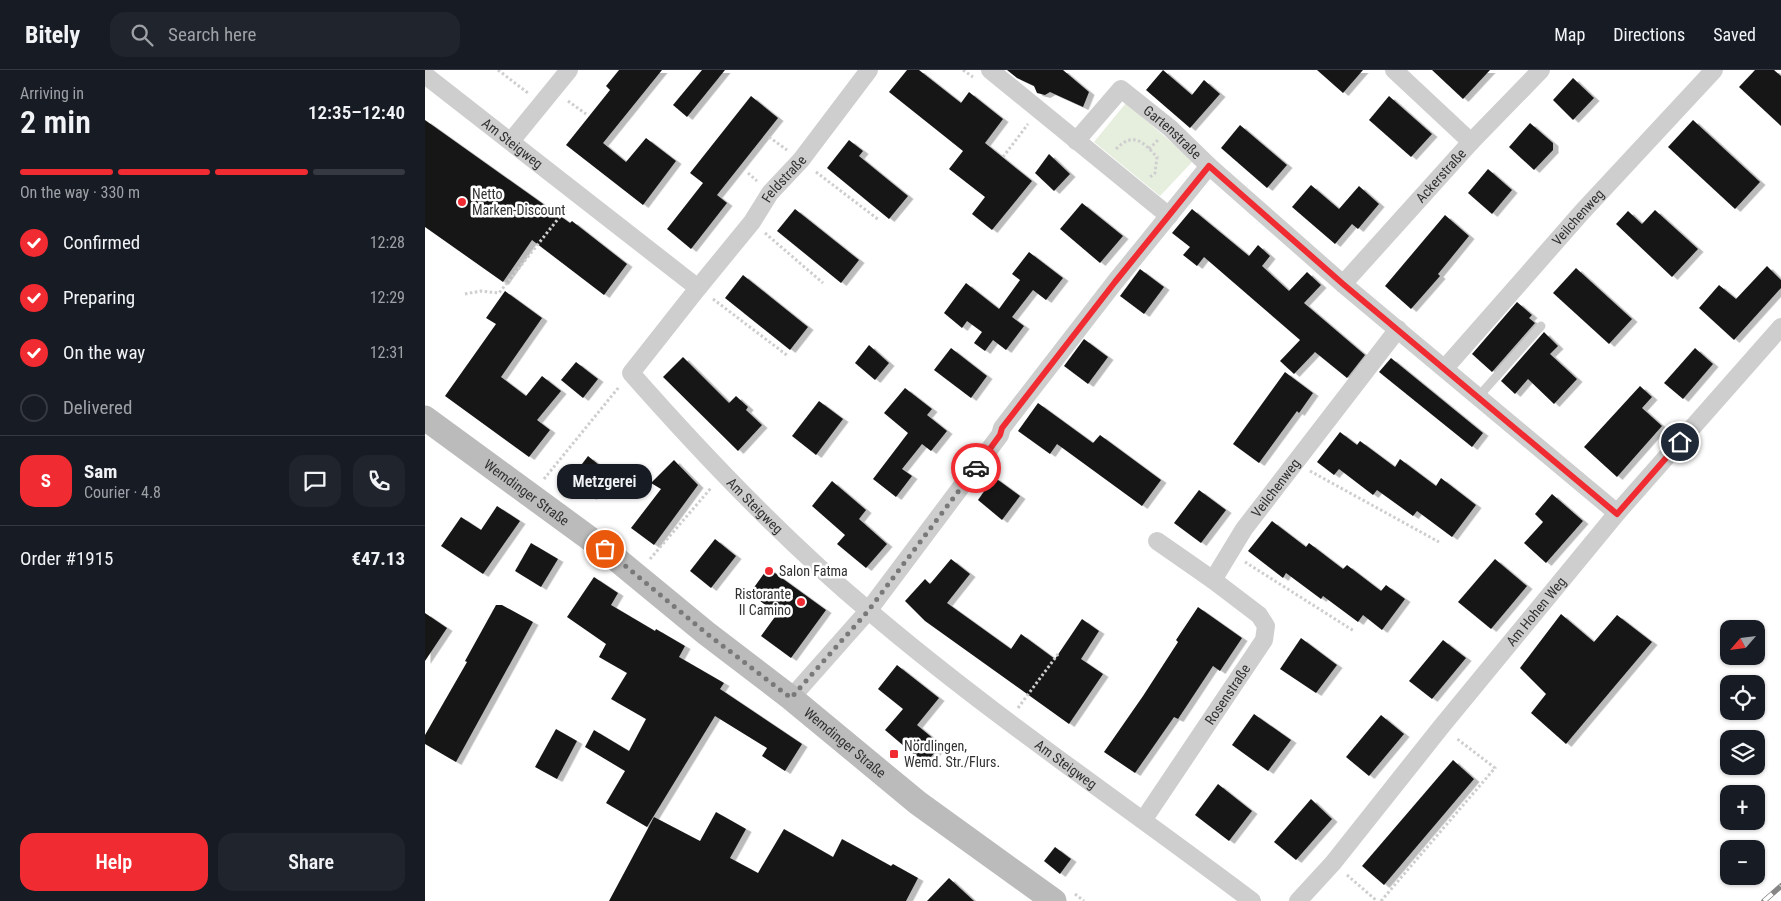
<!DOCTYPE html>
<html lang="en">
<head>
<meta charset="utf-8">
<style>
  :root { --surface:#171b24; --page:#20242c; --text:#f1f3f6; --muted:#9ea1a6; --line:#363941; --accent:#f02b31 }
  body { margin:0; font-family:"Roboto Condensed",sans-serif; background:var(--page); color:var(--text); height:100vh; display:flex; flex-direction:column; font-size:19px; white-space:nowrap }
  * { box-sizing:border-box; margin:0 }
  p { font-size:16px; color:var(--muted) }
  .icon { flex:none; width:28px; height:28px; fill:none; stroke:currentColor; stroke-width:2; stroke-linecap:round; stroke-linejoin:round }
  .map { position:relative; flex:1; overflow:hidden }
  .side { display:flex; flex-direction:column; background:var(--surface); width:425px }
  .side>* { flex:none }
  .needle { width:32px; rotate:242deg }
  .fabs { position:absolute; left:1295px; top:550px; display:grid; gap:10px }
  .fabs a { display:grid; place-items:center; width:45px; height:45px; border-radius:10px; background:var(--surface); box-shadow:0 1px 4px #0004; font-size:25px }
  .pin { position:absolute; display:grid; place-items:center; width:42px; height:42px; color:#fff; margin:-21px; border:2px solid #fff; border-radius:50%; box-shadow:0 1px 5px #0007 }
  .courier { position:absolute; display:grid; place-items:center; width:50px; height:50px; margin:-25px; border:4px solid #f02b31; border-radius:50%; background:#fff; color:#222; box-shadow:0 1px 6px #0007 }
  .bubble { position:absolute; height:35px; border-radius:15px; background:var(--surface); box-shadow:0 1px 4px #0004; font-size:16px; font-weight:600; line-height:35px; text-align:center }
  .summary em { font-style:normal; font-weight:600 }
  .summary div { display:flex; flex-direction:column-reverse }
  .summary { display:flex; align-items:center; justify-content:space-between; height:85px; padding:0 20px }
  h1 { font-size:32px; font-weight:600; line-height:38px }
  .bar { display:grid; grid-template-columns:repeat(4,1fr); gap:8px 5px; align-content:center; height:60px; padding:0 20px }
  .bar i { height:6px; border-radius:4px; background:var(--line) }
  .bar .on { background:var(--accent) }
  .bar p { grid-column:span 4 }
  .line { display:flex; align-items:center; gap:12px; padding:0 20px; border-top:1px solid var(--line) }
  .line div { flex:1 }
  .round { display:grid; place-items:center; flex:none; width:52px; height:52px; border-radius:15px; background:var(--page) }
  ol { padding:0 20px; list-style:none }
  li { display:flex; align-items:center; gap:15px; height:55px }
  li p { margin-inline-start:auto }
  li .icon { padding:5px; border-radius:50%; background:var(--accent); color:#fff; stroke-width:4 }
  li:last-child { color:var(--muted) }
  li i { width:28px; height:28px; border:2px solid var(--line); border-radius:50% }
  .primary-button { display:flex; gap:10px; margin-top:auto; padding:10px 20px }
  .primary-button a { flex:1; height:58px; border-radius:15px; background:var(--accent); color:#fff; font-size:20px; font-weight:600; line-height:58px; text-align:center }
  .primary-button a+a { background:var(--page); color:var(--text) }
  header { display:flex; align-items:center; gap:30px; box-sizing:border-box; height:70px; padding:0 25px; background:var(--surface); border-bottom:1px solid var(--line) }
  header strong { font-size:24px }
  nav { display:flex; gap:28px; margin-inline-start:auto; font-size:18px }
  .search { width:350px; height:45px; background:var(--page); display:flex; align-items:center; gap:12px; box-sizing:border-box; padding:0 18px; border-radius:15px; color:var(--muted); font-size:19px }
  main { display:flex; flex:1; min-height:0 }
  .map>svg:first-child { display:block }
  .green { fill:#e6eede }
  .building { fill:#181818; filter:url(#shadow) }
  .lines { fill:none; stroke-linecap:round; stroke-linejoin:round }
  .path { stroke:#cecece; stroke-width:3; stroke-dasharray:2.5 2.5; stroke-linecap:butt }
  .lane { stroke:#cecece; stroke-width:9 }
  .street { stroke:#cecece; stroke-width:18 }
  .secondary { stroke:#bbb; stroke-width:25 }
  .rail-casing { stroke:#868686; stroke-width:5.5 }
  .rail { stroke:#fff; stroke-width:4; stroke-dasharray:11; stroke-linecap:butt }
  .done { stroke:#797979; stroke-width:5; stroke-dasharray:0 9 }
  .route { stroke:#f02b31; stroke-width:6 }
  .poi-dot { fill:#f02b31; stroke:#fff; stroke-width:2 }
  .labels { text-anchor:middle; stroke-width:5; stroke-linejoin:round; paint-order:stroke }
  .street-label { font-size:14px; fill:#313131; stroke:#fff }
  .poi-label { font-size:14px; fill:#313131; stroke:#fff; text-anchor:start }
</style>
</head>
<body>
<header>
<strong>Bitely</strong>
<div class="search"><svg class="icon" aria-label="search" viewBox="0 0 24 24"><circle cx="10" cy="10" r="6"/><path d="M15 15l6 6"/></svg>Search here</div>
<nav><a>Map</a><a>Directions</a><a>Saved</a></nav>
</header>
<main>
<section class="side">
<div class="summary"><div><h1>2 min</h1><p>Arriving in</p></div><em>12:35–12:40</em></div>
<div class="bar"><i class="on"></i><i class="on"></i><i class="on"></i><i></i><p>On the way · 330 m</p></div>
<ol>
<li><svg class="icon" aria-label="check" viewBox="0 0 24 24"><path d="M5 12l5 5 9-10"/></svg>Confirmed<p>12:28</p></li>
<li><svg class="icon" aria-label="check" viewBox="0 0 24 24"><path d="M5 12l5 5 9-10"/></svg>Preparing<p>12:29</p></li>
<li><svg class="icon" aria-label="check" viewBox="0 0 24 24"><path d="M5 12l5 5 9-10"/></svg>On the way<p>12:31</p></li>
<li><i></i>Delivered</li>
</ol>
<div class="line" style="height:90px"><b class="round" style="background:var(--accent);color:#fff">S</b><div><b>Sam</b><p>Courier · 4.8</p></div><a class="round"><svg class="icon" aria-label="chat" viewBox="0 0 24 24"><path d="M4 5h16v11H9l-5 4z"/></svg></a><a class="round"><svg class="icon" aria-label="phone" viewBox="0 0 24 24"><path d="M5 4h4l2 5-3 2q2 4 5 5l2-3 5 2v4C11 20 4 13 5 4z"/></svg></a></div>
<div class="line" style="height:65px"><div>Order #1915</div><b>€47.13</b></div>
<div class="primary-button"><a>Help</a><a>Share</a></div>
</section>
<div class="map">
<svg width="1356" height="831" viewBox="0 0 1356 831">
  <defs>
    <filter id="shadow"><feDropShadow dx="5.5" dy="3" stdDeviation="0" flood-color="#0004"/></filter>
  </defs>
  <rect width="100%" height="100%" fill="#fff"/>
  <polygon class="green" points="701,33 768,91 735,126 669,72"/>
  <g class="building">
    <polygon points="194,0 237,0 178,73 201,92 221,68 251,91 218,135 141,75 185,20 181,16"/>
    <polygon points="277,0 300,0 262,47 248,35"/>
    <polygon points="482,0 494,0 536,33 544,22 578,49 560,73 607,111 567,160 547,144 560,127 524,99 538,81 464,22"/>
    <polygon points="582,0 638,0 664,22 658,37 625,22 620,25 612,23 609,16 592,8"/>
    <polygon points="738,0 767,25 779,10 795,24 765,58 721,20"/>
    <polygon points="892,0 938,0 918,23"/>
    <polygon points="1007,0 1065,0 1038,29"/>
    <polygon points="1330,0 1349,0 1356,6 1356,56 1314,17"/>
    <polygon points="1148,8 1169,28 1148,50 1128,30"/>
    <polygon points="326,26 353,48 292,125 302,133 266,179 242,159 278,113 265,103"/>
    <polygon points="964,26 1007,64 986,87 944,50"/>
    <polygon points="0,50 145,153 147,151 202,194 179,225 107,170 78,212 0,157"/>
    <polygon points="1268,50 1335,112 1310,139 1243,77"/>
    <polygon points="1105,53 1128,73 1128,80 1109,100 1084,77"/>
    <polygon points="815,55 862,95 842,118 796,78"/>
    <polygon points="424,70 438,81 434,86 483,126 464,149 402,98"/>
    <polygon points="624,84 645,104 629,121 610,103"/>
    <polygon points="1063,99 1087,120 1067,144 1043,123"/>
    <polygon points="886,115 914,139 934,116 954,134 933,159 927,154 910,174 867,137"/>
    <polygon points="657,133 698,166 675,193 635,159"/>
    <polygon points="370,139 434,190 416,213 352,161"/>
    <polygon points="767,139 824,186 833,175 845,186 837,196 864,221 882,202 896,215 879,233 940,285 922,308 890,282 869,304 855,291 875,270 779,187 772,196 758,185 765,177 747,163"/>
    <polygon points="1230,140 1273,179 1247,207 1191,154 1203,141 1217,154"/>
    <polygon points="1020,145 1044,166 1013,204 1015,206 986,239 960,216"/>
    <polygon points="604,182 638,208 621,230 608,220 587,247 599,256 581,280 568,270 560,281 549,273 557,262 542,251 537,258 519,243 541,213 574,239 595,210 587,204"/>
    <polygon points="1342,196 1356,210 1356,218 1309,270 1274,238 1294,215 1311,229"/>
    <polygon points="1151,198 1207,249 1184,274 1128,223"/>
    <polygon points="715,199 739,217 719,244 695,226"/>
    <polygon points="318,205 383,257 365,280 300,228"/>
    <polygon points="80,221 117,248 76,307 101,326 117,306 136,321 112,350 125,360 104,387 20,326 71,254 61,248"/>
    <polygon points="1092,232 1107,245 1104,248 1110,253 1067,302 1047,284"/>
    <polygon points="1119,262 1133,276 1125,284 1152,309 1129,334 1103,309 1090,324 1076,311"/>
    <polygon points="659,269 683,287 663,314 639,296"/>
    <polygon points="444,275 464,293 450,310 430,293"/>
    <polygon points="526,278 562,306 546,328 509,300"/>
    <polygon points="1270,278 1288,294 1258,329 1239,313"/>
    <polygon points="258,287 304,333 311,326 323,337 321,340 337,355 313,381 238,307"/>
    <polygon points="966,288 1058,363 1047,377 954,302"/>
    <polygon points="151,292 173,309 158,328 136,310"/>
    <polygon points="860,302 888,323 874,343 872,341 834,393 808,374"/>
    <polygon points="1215,316 1227,327 1217,338 1237,356 1192,407 1159,377"/>
    <polygon points="480,318 507,339 502,345 522,361 506,381 497,374 477,399 487,406 471,427 448,409 483,363 459,343"/>
    <polygon points="394,331 418,349 391,385 367,366"/>
    <polygon points="613,333 668,373 675,365 736,410 717,436 632,374 625,384 593,361"/>
    <polygon points="915,362 932,375 935,371 970,397 975,389 1011,416 1016,408 1051,435 1027,467 992,441 988,446 952,420 948,425 914,399 909,405 892,392"/>
    <polygon points="163,386 185,404 166,427 145,410"/>
    <polygon points="249,390 273,415 229,475 206,458 236,419 226,413"/>
    <polygon points="569,407 595,426 577,450 553,430"/>
    <polygon points="407,411 441,440 434,449 462,474 441,498 412,474 420,465 387,436"/>
    <polygon points="774,420 801,440 776,473 749,453"/>
    <polygon points="1127,424 1158,451 1121,493 1099,473 1118,452 1110,444"/>
    <polygon points="72,436 95,451 58,504 16,476 36,447 56,460"/>
    <polygon points="847,451 881,477 884,473 918,499 922,495 956,521 961,515 980,529 957,560 938,545 933,552 898,526 896,529 861,503 858,508 823,481"/>
    <polygon points="290,469 311,486 286,518 265,501"/>
    <polygon points="106,473 133,489 116,517 90,501"/>
    <polygon points="526,489 545,504 522,533 586,579 596,564 630,589 657,549 674,561 656,589 678,604 644,654 500,551 480,531 500,509 505,514"/>
    <polygon points="1070,489 1102,516 1066,559 1033,532"/>
    <polygon points="343,498 401,540 366,588 336,566 352,544 325,523"/>
    <polygon points="169,507 193,523 186,535 230,561 231,559 260,576 254,587 299,613 295,619 377,674 360,701 337,686 342,678 290,646 222,757 181,733 200,701 160,677 169,660 204,681 221,649 186,629 202,603 174,587 181,574 142,547"/>
    <polygon points="71,535 77,535 108,552 31,692 0,674 0,665 42,592 40,591"/>
    <polygon points="773,537 817,568 795,601 788,596 753,649 749,647 710,703 679,682 718,626 753,572 751,570"/>
    <polygon points="0,543 22,558 0,591"/>
    <polygon points="1136,544 1169,572 1192,545 1227,572 1141,674 1106,643 1121,624 1095,598"/>
    <polygon points="876,568 912,595 891,623 855,599"/>
    <polygon points="1018,570 1041,588 1007,629 984,611"/>
    <polygon points="472,595 514,628 492,655 516,675 500,694 460,660 478,639 453,619"/>
    <polygon points="829,644 866,670 843,701 807,675"/>
    <polygon points="956,645 979,664 944,706 921,687"/>
    <polygon points="131,659 152,671 132,709 110,697"/>
    <polygon points="1028,690 1049,709 959,815 937,796"/>
    <polygon points="793,714 827,741 804,771 770,745"/>
    <polygon points="886,729 907,749 871,790 849,772"/>
    <polygon points="291,742 321,759 305,788 333,803 359,759 408,787 417,769 466,796 468,794 493,808 481,831 184,831 229,747 275,771"/>
    <polygon points="630,777 646,789 635,804 619,791"/>
    <polygon points="524,808 549,831 502,831"/>
  </g>
  <g class="lines">
    <g class="path">
      <polyline points="73,0 103,23"/>
      <polyline points="538,0 548,7"/>
      <polyline points="143,31 161,44"/>
      <polyline points="344,67 362,80"/>
      <path d="M691 79C709 61 718 72 732 87L730 103 725 107"/>
      <polyline points="724,79 733,70"/>
      <polyline points="578,87 603,54"/>
      <polyline points="391,102 454,150"/>
      <polyline points="323,103 332,111"/>
      <polyline points="340,163 398,213"/>
      <polyline points="40,224 56,221 74,223 141,139"/>
      <polyline points="288,229 363,286"/>
      <polyline points="885,401 1014,472"/>
      <polyline points="119,409 194,317"/>
      <polyline points="225,489 286,418"/>
      <polyline points="820,492 929,561"/>
      <polyline points="593,638 633,584"/>
      <polyline points="922,805 952,831"/>
      <polyline points="650,824 659,831"/>
      <polyline points="956,831 1070,698 1031,668"/>
    </g>
    <polyline class="lane" points="1054,326 1116,256"/>
    <g class="street">
      <polyline points="565,0 744,146"/>
      <polyline points="969,0 1046,72"/>
      <path id="s1" d="M0 5 273 218 206 303C280 387 358 469 444 541 566 645 700 735 827 831"/>
      <polyline points="86,71 144,0"/>
      <path id="s2" d="M651 71 696 19 745 58 784 96 918 214 1192 443"/>
      <path id="s3" d="M918 214 1046 72 1116 0"/>
      <path id="s4" d="M273 218 327 152 345 123 376 90 444 0"/>
      <path id="s5" d="M1020 298 1157 142 1289 0"/>
      <polyline points="732,471 788,510"/>
      <polyline points="366,628 443,541 575,365 577,358 690,212 784,96"/>
      <path id="s6" d="M719 749 839 570 841 556 834 545 788 510 819 459 973 259"/>
      <path id="s7" d="M873 831 908 793 1016 657 1192 443 1356 257"/>
    </g>
    <path class="secondary" id="s8" d="M0 348 179 479 281 563 366 628 493 733 629 831"/>
    <g class="rail-casing">
      <polyline id="rail" points="1339,831 1356,816"/>
    </g>
    <use href="#rail" class="rail"/>
  </g>
  <g class="lines">
    <polyline class="done" points="180,479 281,563 366,628 443,541 551,398"/>
    <polyline class="route" points="551,398 575,365 577,358 690,212 784,96 918,214 1192,444 1255,372"/>
  </g>
  <g class="poi-dot">
    <circle cx="37" cy="132" r="5"/>
    <circle cx="344" cy="501" r="5"/>
    <circle cx="376" cy="532" r="5"/>
    <rect x="464" y="679" width="10" height="10" rx="2.5"/>
  </g>
  <g class="labels">
    <g class="street-label">
      <text dy="5" stroke="none"><textPath href="#s2" startOffset="136">Gartenstraße</textPath></text>
      <text dy="5" stroke="none"><textPath href="#s1" startOffset="111">Am Steigweg</textPath></text>
      <text dy="5" stroke="none"><textPath href="#s3" startOffset="146">Ackerstraße</textPath></text>
      <text dy="5" stroke="none"><textPath href="#s4" startOffset="139">Feldstraße</textPath></text>
      <text dy="5" stroke="none"><textPath href="#s5" startOffset="201">Veilchenweg</textPath></text>
      <text dy="5" stroke="none"><textPath href="#s6" startOffset="412">Veilchenweg</textPath></text>
      <text dy="5" stroke="none"><textPath href="#s8" startOffset="126">Wemdinger Straße</textPath></text>
      <text dy="5" stroke="none"><textPath href="#s1" startOffset="636">Am Steigweg</textPath></text>
      <text dy="5" stroke="none"><textPath href="#s7" startOffset="375">Am Hohen Weg</textPath></text>
      <text dy="5" stroke="none"><textPath href="#s6" startOffset="150">Rosenstraße</textPath></text>
      <text dy="5" stroke="none"><textPath href="#s8" startOffset="531">Wemdinger Straße</textPath></text>
      <text dy="5" stroke="none"><textPath href="#s1" startOffset="1041">Am Steigweg</textPath></text>
    </g>
    <g class="poi-label">
      <text x="47" y="129">Netto<tspan x="47" dy="16">Marken-Discount</tspan></text>
      <text x="354" y="506">Salon Fatma</text>
      <text x="366" y="529" text-anchor="end">Ristorante<tspan x="366" dy="16">Il Camino</tspan></text>
      <text x="479" y="681">Nördlingen,<tspan x="479" dy="16">Wemd. Str./Flurs.</tspan></text>
    </g>
  </g>
</svg>
<div class="fabs">
<a><svg class="needle" viewBox="-14 -14 28 28"><path d="M0-13l5 13h-10z" fill="#e53935"/><path d="M0 13l5-13h-10z" fill="#9ea1a6"/></svg></a>
<a><svg class="icon" aria-label="locate" viewBox="0 0 24 24"><circle cx="12" cy="12" r="6"/><path d="M12 2v4M12 18v4M2 12h4M18 12h4"/></svg></a>
<a><svg class="icon" aria-label="layers" viewBox="0 0 24 24"><path d="M12 4l9 5-9 5-9-5zM3 14l9 5 9-5"/></svg></a>
<a>+</a>
<a>−</a>
</div>
<div class="pin" style="left:180px;top:479px;background:#ea580c"><svg class="icon" aria-label="bag" viewBox="0 0 24 24"><path d="M5 8h14l-1 12H6zM9 8a3 3 0 0 1 6 0"/></svg></div>
<div class="pin" style="left:1255px;top:372px;background:#1f2937"><svg class="icon" aria-label="home" viewBox="0 0 24 24"><path d="M3 11l9-7 9 7M6 9v11h12V9"/></svg></div>
<div class="courier" style="left:551px;top:398px"><svg class="icon" aria-label="car" viewBox="0 0 24 24"><path d="M5 17H2v-5l4-1 3-4h7l3 4 3 1v5h-3M9 17h6M6 11h13"/><circle cx="7" cy="17" r="2"/><circle cx="17" cy="17" r="2"/></svg></div>
<div class="bubble" style="left:132px;top:394px;width:95px">Metzgerei</div>
</div>
</main>
</body>
</html>
